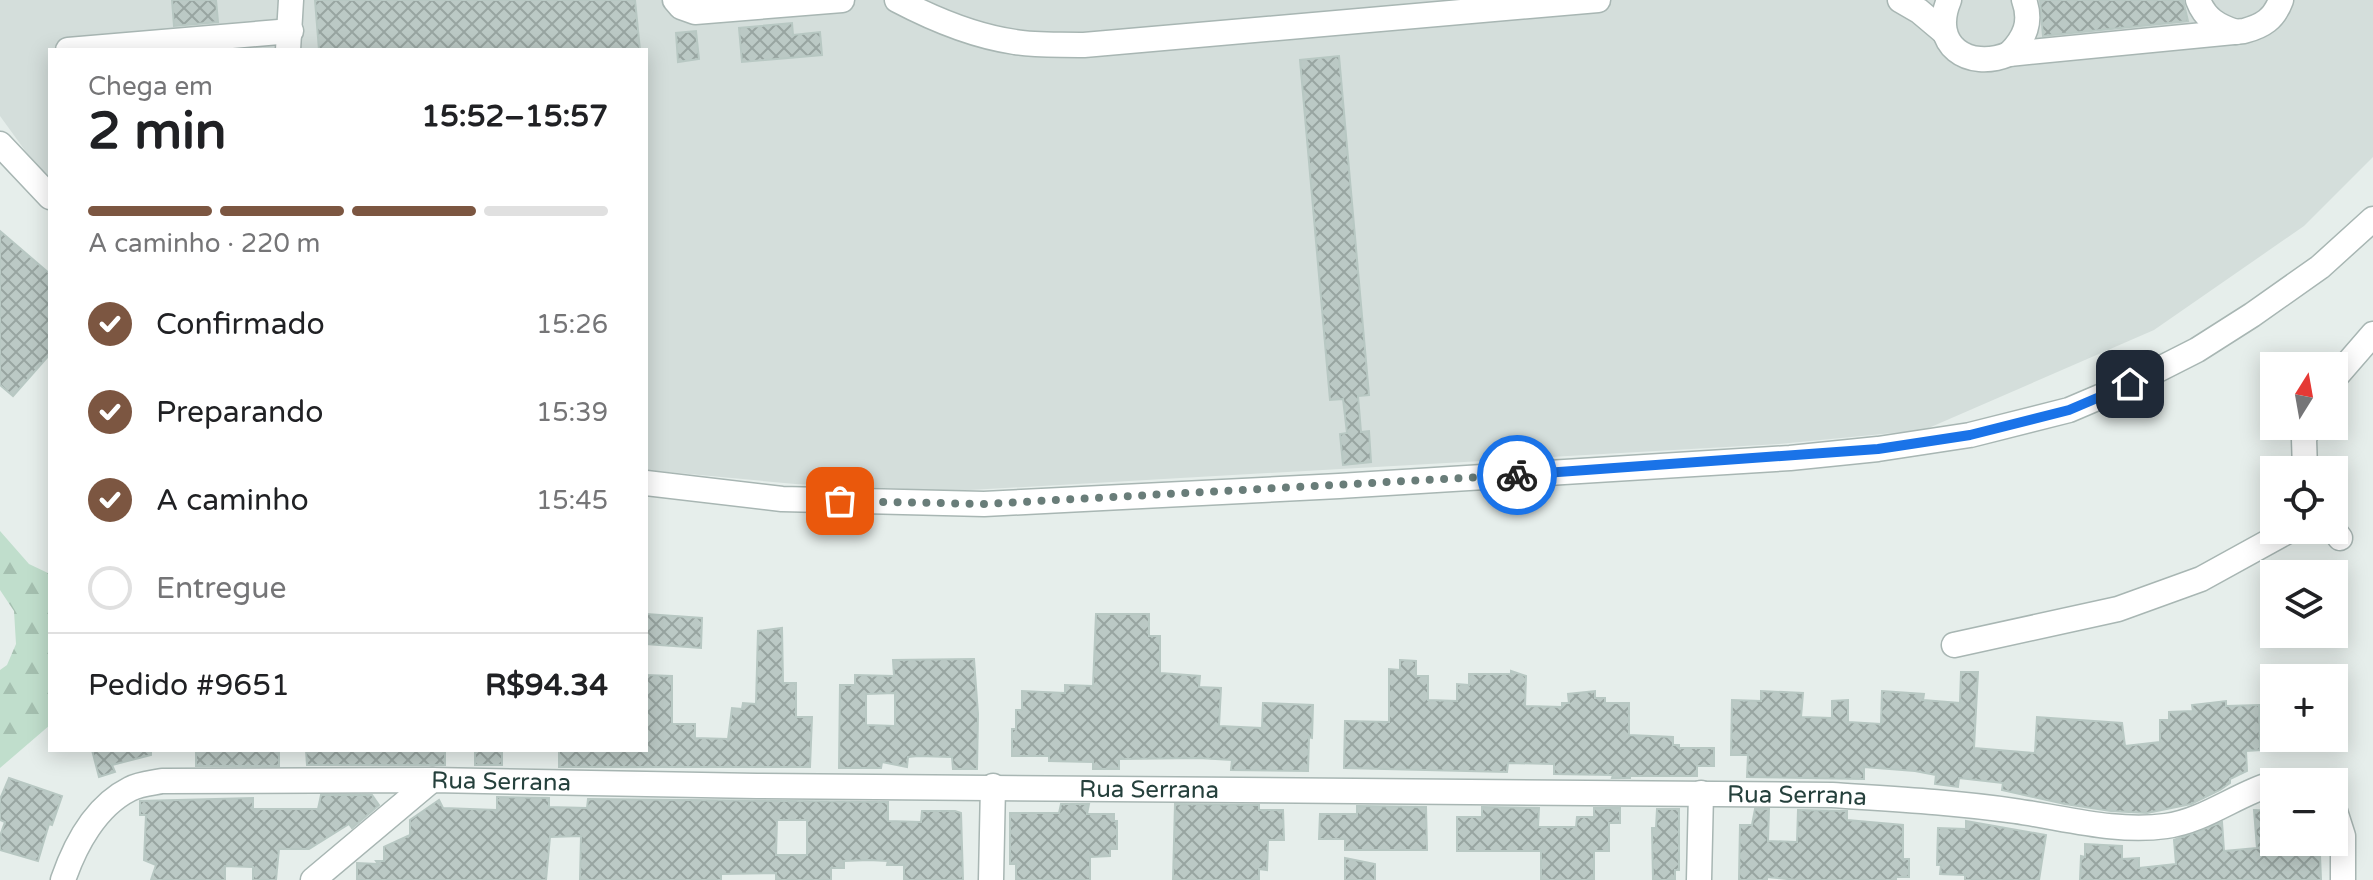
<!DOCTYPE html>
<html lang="pt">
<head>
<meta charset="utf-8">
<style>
  :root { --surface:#fff; --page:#f2f2f2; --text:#202124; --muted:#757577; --line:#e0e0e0; --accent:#7c5641 }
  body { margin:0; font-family:"Varela Round",sans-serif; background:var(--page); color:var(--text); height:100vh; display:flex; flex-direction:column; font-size:30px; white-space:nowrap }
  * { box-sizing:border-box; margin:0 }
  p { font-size:26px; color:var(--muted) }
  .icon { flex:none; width:44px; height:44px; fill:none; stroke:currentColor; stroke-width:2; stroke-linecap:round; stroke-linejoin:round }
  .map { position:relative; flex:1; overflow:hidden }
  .sheet { position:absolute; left:48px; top:48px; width:600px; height:704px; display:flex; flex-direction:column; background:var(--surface); border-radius:0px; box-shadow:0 4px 20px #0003 }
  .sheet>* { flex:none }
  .needle { width:52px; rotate:11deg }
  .controls { position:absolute; left:2260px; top:352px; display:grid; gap:16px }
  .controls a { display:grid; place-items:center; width:88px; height:88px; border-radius:0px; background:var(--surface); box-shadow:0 4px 20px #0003; font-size:40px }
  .pin { position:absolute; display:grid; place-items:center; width:68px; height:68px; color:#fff; margin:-34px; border-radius:16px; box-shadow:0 4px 12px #0006 }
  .courier { position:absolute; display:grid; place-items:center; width:80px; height:80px; margin:-40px; border:6px solid #1a73e8; border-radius:50%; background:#fff; color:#222; box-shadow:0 2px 10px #0007 }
  .head em { font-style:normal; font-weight:700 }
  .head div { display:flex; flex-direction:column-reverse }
  .head { display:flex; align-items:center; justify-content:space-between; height:136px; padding:0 40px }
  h1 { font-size:52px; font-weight:700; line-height:60px }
  .bar { display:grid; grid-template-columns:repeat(4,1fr); gap:12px 8px; align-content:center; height:96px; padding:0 40px }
  .bar i { height:10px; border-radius:6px; background:var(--line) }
  .bar .selected { background:var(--accent) }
  .bar p { grid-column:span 4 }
  .line { display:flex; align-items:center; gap:20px; padding:0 40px; border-top:2px solid var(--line) }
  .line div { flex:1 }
  ol { padding:0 40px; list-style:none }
  li { display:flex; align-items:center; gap:24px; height:88px }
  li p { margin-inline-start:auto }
  li .icon { padding:8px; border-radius:50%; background:var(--accent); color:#fff; stroke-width:4 }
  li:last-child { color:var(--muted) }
  li i { width:44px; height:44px; border:4px solid var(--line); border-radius:50% }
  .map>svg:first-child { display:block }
  .built { fill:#d4dedb }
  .forest { fill:url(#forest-firs) }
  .building { fill:url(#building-cross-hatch); stroke:#b8c8c3; stroke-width:2; fill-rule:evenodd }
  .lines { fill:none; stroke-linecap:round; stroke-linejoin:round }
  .minor-casing { stroke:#a8b6b3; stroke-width:27 }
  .minor { stroke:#fff; stroke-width:24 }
  .done { stroke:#697d79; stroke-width:8; stroke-dasharray:0 14.4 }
  .route { stroke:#1a73e8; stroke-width:10 }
  .labels { text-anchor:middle; stroke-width:6; stroke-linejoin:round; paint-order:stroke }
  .street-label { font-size:24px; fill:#25403c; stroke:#f6faf9 }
</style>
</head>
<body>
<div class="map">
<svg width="2373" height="880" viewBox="0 0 2373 880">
  <defs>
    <pattern id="forest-firs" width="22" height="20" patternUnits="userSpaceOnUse" patternTransform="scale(2)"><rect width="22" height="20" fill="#c0decc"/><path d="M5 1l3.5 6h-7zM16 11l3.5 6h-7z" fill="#a5c0b0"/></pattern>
    <pattern id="building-cross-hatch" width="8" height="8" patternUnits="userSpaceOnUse" patternTransform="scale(2)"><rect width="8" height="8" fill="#bbc9c5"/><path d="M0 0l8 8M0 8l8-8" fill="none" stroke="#98a5a1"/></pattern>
  </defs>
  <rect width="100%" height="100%" fill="#e6eeeb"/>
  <polygon class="built" points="0,0 2373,0 2373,157 2304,226 2154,330 1924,430 1779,444 953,491 795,484 646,470 646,50 50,50 50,185 0,116"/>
  <polygon class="forest" points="0,531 29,564 50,574 50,725 0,768 0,670 7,665 16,644 14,611 0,590"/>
  <g class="building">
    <polygon points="172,0 216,0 218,22 174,26"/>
    <polygon points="315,0 635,0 640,50 319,50"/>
    <polygon points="2040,0 2183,0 2188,21 2043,36"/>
    <polygon points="792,23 793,35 820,32 822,55 742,62 739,28"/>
    <polygon points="696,31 699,59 678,62 676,33"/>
    <polygon points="1339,56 1369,395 1358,396 1361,432 1369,431 1371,462 1343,465 1340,434 1347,433 1343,399 1330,400 1300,60"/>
    <polygon points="0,231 50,274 50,354 13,396 0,385"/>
    <polygon points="646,614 702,618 701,648 646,644"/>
    <polygon points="1096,614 1149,614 1149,636 1160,636 1160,673 1200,676 1199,687 1221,688 1219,726 1262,728 1263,703 1313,705 1312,738 1309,737 1308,771 1231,770 1232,760 1199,758 1119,759 1119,769 1093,769 1093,762 1049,761 1049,756 1012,756 1012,729 1016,729 1016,710 1022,710 1022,691 1065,693 1065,685 1093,686"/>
    <polygon points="782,628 783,683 796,683 796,717 812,717 810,767 559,767 559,750 646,750 646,675 672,676 672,724 695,724 695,738 728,739 732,708 742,709 743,703 756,704 758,631"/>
    <path d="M974 659 978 714 977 769H953L952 757 918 756 908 757 907 767 882 762 881 768H839L840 685H855V675L894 676 893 660ZM895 693V726L866 725V694Z"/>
    <polygon points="1400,660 1416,661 1416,676 1428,676 1428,700 1457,701 1457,684 1469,685 1469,674 1511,674 1511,671 1526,676 1525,706 1562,707 1562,703 1569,703 1568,694 1595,691 1595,698 1605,698 1605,703 1629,703 1629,735 1673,737 1673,745 1679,745 1679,748 1714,748 1714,766 1697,766 1697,776 1630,776 1630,778 1612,778 1613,775 1554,774 1554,764 1508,763 1507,772 1344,768 1345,721 1389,722 1389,669 1400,670"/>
    <polygon points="1961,672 1978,672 1974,748 2035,753 2037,717 2122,723 2125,746 2160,742 2160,720 2169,720 2169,712 2193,711 2192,705 2226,701 2226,706 2259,705 2260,750 2246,751 2247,771 2230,779 2230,783 2220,790 2191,804 2147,813 2111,811 2065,804 2002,790 2003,783 1959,778 1958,787 1935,784 1936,775 1915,771 1864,767 1864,779 1747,777 1748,755 1731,755 1732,700 1761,701 1761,691 1803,693 1801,717 1832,718 1832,701 1848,700 1848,722 1881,724 1882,691 1924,694 1923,700 1960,703"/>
    <polygon points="92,750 151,750 151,755 112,765 115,772 99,777"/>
    <rect x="196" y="750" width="83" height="16"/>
    <polygon points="306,750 445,750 445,765 307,765"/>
    <rect x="475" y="750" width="27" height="15"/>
    <polygon points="9,778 62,796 52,825 49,824 38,861 0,850 0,836 5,822 0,820 0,799"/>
    <polygon points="321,795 372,795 379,805 352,828 349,824 309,849 279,849 276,880 253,880 253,867 225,866 225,880 151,880 156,865 144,860 146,815 140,815 140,801 253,798 253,809 318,809"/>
    <path d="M497 797 549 798V807L587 808 588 799 888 802V821L921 822 922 811H955L961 813 963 880H904V865H887L888 861 869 860 844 861V868H831V880H776V873L721 874V880H580L581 836 550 837 546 880H357V863L378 864 376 861H384V847L410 835V820L439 800 443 808 497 810ZM777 820H807V855H776Z"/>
    <polygon points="1061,804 1089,804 1087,814 1114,814 1114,821 1117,821 1117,849 1110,849 1110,856 1090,857 1090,880 1016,880 1016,864 1010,864 1010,813 1059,813"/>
    <polygon points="1175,804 1259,805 1259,810 1283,810 1284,840 1268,840 1267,870 1259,869 1259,880 1173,880"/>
    <polygon points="1357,806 1426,807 1427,850 1345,850 1345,839 1319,839 1320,814 1357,814"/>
    <polygon points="1482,807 1539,808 1538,827 1576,827 1577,817 1594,817 1594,808 1620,808 1620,823 1609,823 1609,851 1594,851 1594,880 1541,880 1541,851 1457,851 1457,817 1482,817"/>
    <polygon points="1657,809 1679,809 1679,870 1675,870 1675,880 1653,880 1652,828 1656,828"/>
    <polygon points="1755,809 1769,809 1768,841 1797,842 1798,810 1847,811 1847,820 1903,825 1903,859 1909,859 1909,877 1896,877 1896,880 1797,880 1767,877 1767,880 1739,880 1740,825 1752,825"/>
    <polygon points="2254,810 2274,811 2274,842 2297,842 2296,853 2320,855 2321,880 2080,880 2081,856 2085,857 2085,844 2122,846 2122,859 2139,858 2139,868 2176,864 2174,840 2222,822 2224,851 2257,848"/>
    <polygon points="1966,821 2046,835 2039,880 1965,880 1965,875 1940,874 1941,865 1937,865 1938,828 1966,829"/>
    <polygon points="1345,858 1375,864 1375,880 1345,880"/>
  </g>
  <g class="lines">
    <g class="minor-casing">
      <g id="minor">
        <polyline points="675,0 681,7 695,12 842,0"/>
        <path d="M897 0C935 20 973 36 1015 42 1037 46 1061 44 1084 45L1598 0"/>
        <polyline points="1900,0 1919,11 1944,32"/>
        <path d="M1949 0C1930 45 1968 71 2009 54L2244 31C2263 26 2274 19 2281 0"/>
        <path d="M2198 0C2205 19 2218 26 2236 32"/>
        <polyline points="68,50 291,31"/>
        <polyline points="288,50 291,0"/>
        <path d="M2009 54C2025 38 2032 22 2024 0"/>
        <polyline points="0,144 50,197"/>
        <polyline points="2334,379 2373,334"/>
        <polyline points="2305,470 2304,439 2309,426"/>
        <polyline points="646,483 782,499 984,504 1339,486 1790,458 1878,449 1970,435 2069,410 2130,384 2197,350 2252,315 2320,267 2373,219"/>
        <polyline points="2334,530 2340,538"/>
        <polyline points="1954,645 2118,609 2201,579 2290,530"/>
        <polyline points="2279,782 2303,782"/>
        <polyline points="2334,808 2343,836 2343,880"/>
        <path id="s1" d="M63 880C75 845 96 806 130 789 139 784 152 783 162 781L432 780 757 786 1832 795C1893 799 1954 802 2015 811 2065 818 2116 833 2166 826 2204 821 2237 794 2274 783"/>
        <polyline points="313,880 432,780"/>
        <polyline points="991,880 993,786"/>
        <polyline points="1699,880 1701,793"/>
      </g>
    </g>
    <use href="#minor" class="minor"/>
  </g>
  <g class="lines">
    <polyline class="done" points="840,501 984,504 1517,475"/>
    <polyline class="route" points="1517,475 1878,449 1970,435 2069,410 2130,384"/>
  </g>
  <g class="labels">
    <g class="street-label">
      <text dy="8" stroke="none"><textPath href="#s1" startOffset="488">Rua Serrana</textPath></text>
      <text dy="8" stroke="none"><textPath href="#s1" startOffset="1136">Rua Serrana</textPath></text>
      <text dy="8" stroke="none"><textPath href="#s1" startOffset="1784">Rua Serrana</textPath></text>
    </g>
  </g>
</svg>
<div class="controls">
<a><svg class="needle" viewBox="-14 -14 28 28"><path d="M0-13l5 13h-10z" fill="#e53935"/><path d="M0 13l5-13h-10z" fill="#757577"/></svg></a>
<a><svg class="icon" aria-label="locate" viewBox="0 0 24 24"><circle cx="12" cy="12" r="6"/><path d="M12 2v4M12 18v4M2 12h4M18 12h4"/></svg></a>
<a><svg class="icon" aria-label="layers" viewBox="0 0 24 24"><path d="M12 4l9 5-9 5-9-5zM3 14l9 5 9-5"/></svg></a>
<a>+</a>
<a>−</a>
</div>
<div class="pin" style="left:840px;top:501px;background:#ea580c"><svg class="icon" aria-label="bag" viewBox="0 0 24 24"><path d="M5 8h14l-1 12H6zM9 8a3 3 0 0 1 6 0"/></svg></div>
<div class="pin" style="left:2130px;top:384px;background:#1f2937"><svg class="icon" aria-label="home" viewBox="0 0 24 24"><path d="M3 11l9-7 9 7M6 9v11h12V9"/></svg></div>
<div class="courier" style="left:1517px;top:475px"><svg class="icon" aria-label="bike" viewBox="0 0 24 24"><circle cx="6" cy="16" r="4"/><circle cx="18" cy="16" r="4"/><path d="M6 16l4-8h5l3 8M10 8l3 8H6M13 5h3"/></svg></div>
<section class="sheet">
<div class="head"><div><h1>2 min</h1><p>Chega em</p></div><em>15:52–15:57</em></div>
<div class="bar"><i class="selected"></i><i class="selected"></i><i class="selected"></i><i></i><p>A caminho · 220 m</p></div>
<ol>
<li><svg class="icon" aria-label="check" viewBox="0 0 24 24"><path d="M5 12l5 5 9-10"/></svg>Confirmado<p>15:26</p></li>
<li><svg class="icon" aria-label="check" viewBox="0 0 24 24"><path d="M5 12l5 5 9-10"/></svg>Preparando<p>15:39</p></li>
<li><svg class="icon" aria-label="check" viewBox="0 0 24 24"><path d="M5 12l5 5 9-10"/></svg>A caminho<p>15:45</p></li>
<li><i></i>Entregue</li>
</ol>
<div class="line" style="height:104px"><div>Pedido #9651</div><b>R$94.34</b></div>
</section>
</div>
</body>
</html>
